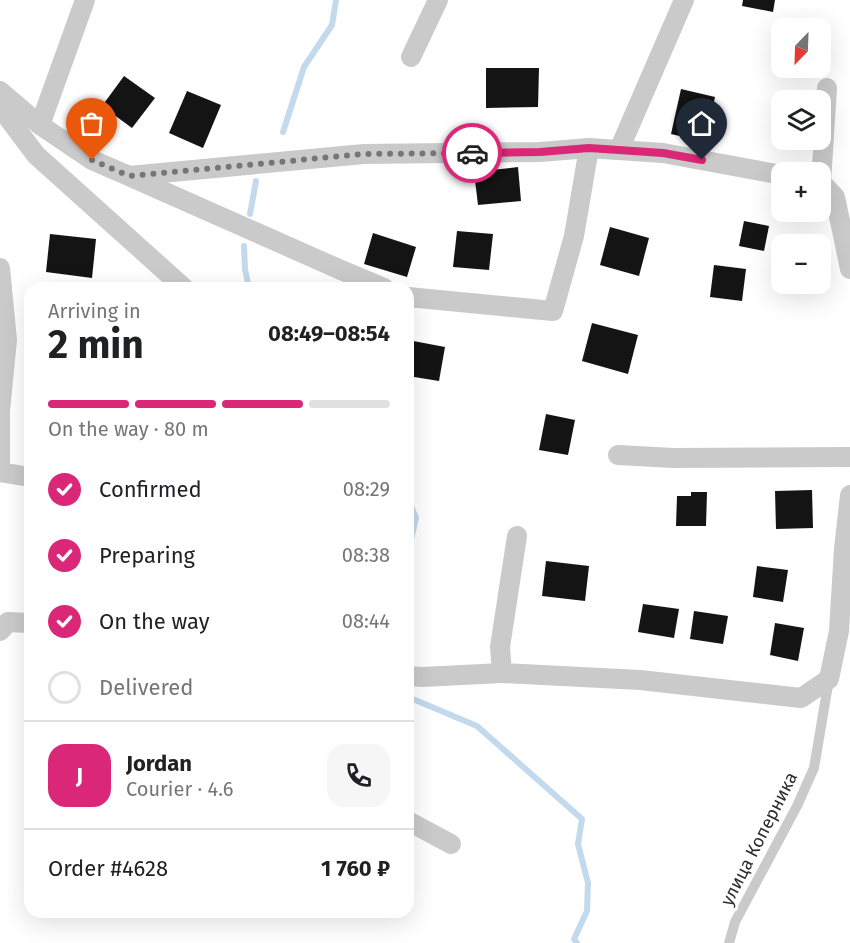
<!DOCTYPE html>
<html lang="en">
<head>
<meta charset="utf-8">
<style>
  :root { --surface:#fff; --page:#f6f6f6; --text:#202124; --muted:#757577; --line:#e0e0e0; --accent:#db2777 }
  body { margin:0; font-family:"Fira Sans",sans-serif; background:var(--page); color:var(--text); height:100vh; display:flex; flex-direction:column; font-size:22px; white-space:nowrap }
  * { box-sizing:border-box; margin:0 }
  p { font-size:20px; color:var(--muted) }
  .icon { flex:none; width:33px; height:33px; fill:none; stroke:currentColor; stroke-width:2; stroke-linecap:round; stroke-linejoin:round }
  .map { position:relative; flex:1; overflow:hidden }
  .panel { position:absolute; left:24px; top:282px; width:390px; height:636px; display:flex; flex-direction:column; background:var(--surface); border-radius:18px; box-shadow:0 6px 24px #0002 }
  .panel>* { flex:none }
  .needle { width:39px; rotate:203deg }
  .controls { position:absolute; left:771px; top:18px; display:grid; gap:12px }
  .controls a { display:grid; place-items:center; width:60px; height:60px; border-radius:12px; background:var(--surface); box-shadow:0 6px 24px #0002; font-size:30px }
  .pin { position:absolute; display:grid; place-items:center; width:51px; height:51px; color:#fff; margin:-62px -26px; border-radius:50% 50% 50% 0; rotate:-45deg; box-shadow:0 0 6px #0007 }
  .pin .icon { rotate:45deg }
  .courier { position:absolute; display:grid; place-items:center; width:60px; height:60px; margin:-30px; border:4px solid #db2777; border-radius:50%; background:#fff; color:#222; box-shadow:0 2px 8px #0007 }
  .overview em { font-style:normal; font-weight:700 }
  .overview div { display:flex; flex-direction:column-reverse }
  .overview { display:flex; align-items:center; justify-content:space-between; height:102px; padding:0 24px }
  h1 { font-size:39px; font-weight:700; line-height:45px }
  .bar { display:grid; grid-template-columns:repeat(4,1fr); gap:9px 6px; align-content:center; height:72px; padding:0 24px }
  .bar i { height:8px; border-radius:4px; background:var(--line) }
  .bar .on { background:var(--accent) }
  .bar p { grid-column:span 4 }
  .line { display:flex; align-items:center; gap:15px; padding:0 24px; border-top:2px solid var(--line) }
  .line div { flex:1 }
  .round { display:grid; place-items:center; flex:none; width:63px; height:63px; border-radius:18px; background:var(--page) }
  ol { padding:0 24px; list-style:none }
  li { display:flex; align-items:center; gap:18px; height:66px }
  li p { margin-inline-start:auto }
  li .icon { padding:6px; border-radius:50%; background:var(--accent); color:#fff; stroke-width:4 }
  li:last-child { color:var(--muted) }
  li i { width:33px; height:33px; border:3px solid var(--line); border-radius:50% }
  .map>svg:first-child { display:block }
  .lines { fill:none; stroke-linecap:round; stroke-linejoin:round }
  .stream { stroke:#c3d9ed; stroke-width:6 }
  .building { fill:#141414 }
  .service { stroke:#cacaca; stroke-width:10 }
  .minor { stroke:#cacaca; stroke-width:20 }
  .done { stroke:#767676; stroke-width:6; stroke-dasharray:0 10.8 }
  .route { stroke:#db2777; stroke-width:8 }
  .labels { text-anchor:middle; stroke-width:6; stroke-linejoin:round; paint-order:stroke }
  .street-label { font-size:18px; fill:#2d2d2d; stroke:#fff }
</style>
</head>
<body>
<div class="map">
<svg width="850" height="943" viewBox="0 0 850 943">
  <rect width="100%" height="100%" fill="#fff"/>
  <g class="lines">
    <g class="stream">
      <polyline points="283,132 304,67 332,25 336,0"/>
      <polyline points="250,214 256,181"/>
      <polyline points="244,246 245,269 249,288"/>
      <polyline points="408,499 416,518 408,552"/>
      <polyline points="408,697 477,726 582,819 578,844 588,883 587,911 574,939 577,943"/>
    </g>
  </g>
  <g class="building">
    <polygon points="743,0 775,0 773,12 742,6"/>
    <polygon points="486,68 539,68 538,107 486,108"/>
    <polygon points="124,76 155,98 132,128 102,106"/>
    <polygon points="681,89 715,97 705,142 671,134"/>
    <polygon points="187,91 221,105 203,148 169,133"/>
    <polygon points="518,167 521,201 478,205 474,172"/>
    <polygon points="744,221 769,226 764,251 739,246"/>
    <polygon points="610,227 649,238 639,276 600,265"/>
    <polygon points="457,231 493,234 489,270 453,267"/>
    <polygon points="373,233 416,247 407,277 364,264"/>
    <polygon points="50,234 96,239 92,278 46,272"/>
    <polygon points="714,265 746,269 742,301 710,297"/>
    <polygon points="592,323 638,335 628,374 582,361"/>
    <polygon points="408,340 445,347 439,381 408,376"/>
    <polygon points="546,414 575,420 568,455 539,450"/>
    <polygon points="812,490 813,528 776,529 775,491"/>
    <polygon points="691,492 707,492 706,526 676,526 677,496 691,496"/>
    <polygon points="546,561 589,566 585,601 542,596"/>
    <polygon points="757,566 788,570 783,602 753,597"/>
    <polygon points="643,604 679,609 674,638 638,632"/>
    <polygon points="694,611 728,616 723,644 690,639"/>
    <polygon points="775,623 804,628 798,661 770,655"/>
  </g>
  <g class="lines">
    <polyline class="service" points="729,943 735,922 797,806 814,768 829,679"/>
    <g class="minor">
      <polyline points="411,57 438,0"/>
      <polyline points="827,88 821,182 835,197 850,269"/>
      <polyline points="0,91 40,125 92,160 129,176 364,154 540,152 589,148 663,153 782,175"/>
      <polyline points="0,107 36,155 184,288"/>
      <polyline points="40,125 85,0"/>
      <polyline points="619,150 684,0"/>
      <polyline points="131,177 341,270 384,288"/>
      <polyline points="0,268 7,340 0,411 0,462"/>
      <polyline points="408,297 553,311 574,236 589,148"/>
      <polyline points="618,455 673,458 850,457"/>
      <polyline points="0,472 30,477"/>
      <polyline points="517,536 500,647 502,673 640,680 801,698 829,679 839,631 844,549 850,495"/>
      <polyline points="0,631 8,622 30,623"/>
      <polyline points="408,676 422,677 502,673"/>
      <polyline points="408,821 451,844"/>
    </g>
  </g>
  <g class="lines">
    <polyline class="done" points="92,160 129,176 364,154 472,153"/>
    <polyline class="route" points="472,153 540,152 589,148 663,153 702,160"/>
  </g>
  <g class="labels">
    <g class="street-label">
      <text transform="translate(759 839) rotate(-63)" y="6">улица Коперника</text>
    </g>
  </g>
</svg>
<div class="controls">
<a><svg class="needle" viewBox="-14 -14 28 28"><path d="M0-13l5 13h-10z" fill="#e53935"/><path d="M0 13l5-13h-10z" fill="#757577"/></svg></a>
<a><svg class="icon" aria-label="layers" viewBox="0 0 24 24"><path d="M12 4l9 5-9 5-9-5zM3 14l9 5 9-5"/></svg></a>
<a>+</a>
<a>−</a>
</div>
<div class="pin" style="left:92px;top:160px;background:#ea580c"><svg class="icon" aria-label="bag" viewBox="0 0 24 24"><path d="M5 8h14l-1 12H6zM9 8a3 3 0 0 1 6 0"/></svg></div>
<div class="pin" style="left:702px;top:160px;background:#1f2937"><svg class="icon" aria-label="home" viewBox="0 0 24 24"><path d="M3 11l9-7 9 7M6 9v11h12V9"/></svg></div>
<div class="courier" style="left:472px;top:153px"><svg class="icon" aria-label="car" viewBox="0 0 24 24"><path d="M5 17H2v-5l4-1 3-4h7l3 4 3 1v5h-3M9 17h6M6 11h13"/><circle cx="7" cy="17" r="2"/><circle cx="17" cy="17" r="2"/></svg></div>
<section class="panel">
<div class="overview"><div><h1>2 min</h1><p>Arriving in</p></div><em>08:49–08:54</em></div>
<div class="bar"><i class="on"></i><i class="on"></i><i class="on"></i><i></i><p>On the way · 80 m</p></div>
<ol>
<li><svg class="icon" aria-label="check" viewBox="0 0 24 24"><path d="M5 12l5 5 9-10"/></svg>Confirmed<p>08:29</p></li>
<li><svg class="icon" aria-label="check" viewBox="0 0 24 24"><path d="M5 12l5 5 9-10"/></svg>Preparing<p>08:38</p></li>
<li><svg class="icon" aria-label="check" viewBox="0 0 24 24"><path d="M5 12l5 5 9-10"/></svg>On the way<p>08:44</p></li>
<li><i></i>Delivered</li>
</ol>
<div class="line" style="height:108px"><b class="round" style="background:var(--accent);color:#fff">J</b><div><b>Jordan</b><p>Courier · 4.6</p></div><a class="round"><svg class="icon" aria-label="phone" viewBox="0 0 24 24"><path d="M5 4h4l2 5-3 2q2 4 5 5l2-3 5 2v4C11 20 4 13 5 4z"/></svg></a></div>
<div class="line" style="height:78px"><div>Order #4628</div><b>1 760 ₽</b></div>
</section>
</div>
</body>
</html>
